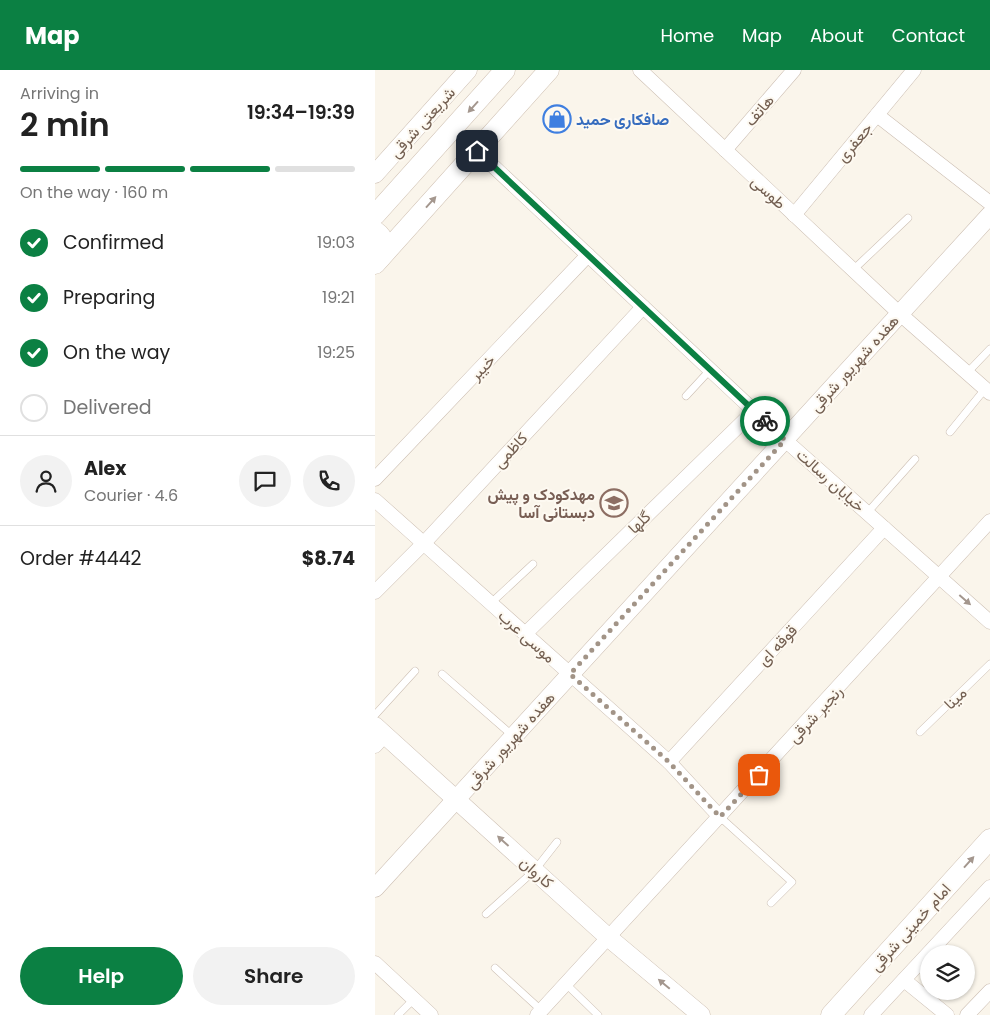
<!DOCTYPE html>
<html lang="en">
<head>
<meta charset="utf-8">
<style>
  :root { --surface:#fff; --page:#f2f2f2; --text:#222; --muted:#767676; --line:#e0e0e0; --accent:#0b8043 }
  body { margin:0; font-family:Poppins,Vazirmatn,sans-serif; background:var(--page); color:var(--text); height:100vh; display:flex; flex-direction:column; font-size:19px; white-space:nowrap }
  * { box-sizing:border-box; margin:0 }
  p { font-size:16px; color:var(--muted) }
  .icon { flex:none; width:28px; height:28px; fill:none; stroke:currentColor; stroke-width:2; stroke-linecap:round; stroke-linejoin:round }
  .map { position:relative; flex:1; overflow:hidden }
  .sheet { display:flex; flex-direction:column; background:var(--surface); width:375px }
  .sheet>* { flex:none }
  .buttons { position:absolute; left:545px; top:875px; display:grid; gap:10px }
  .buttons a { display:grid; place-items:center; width:55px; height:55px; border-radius:50%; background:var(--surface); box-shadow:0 1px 4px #0004; font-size:25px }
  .pin { position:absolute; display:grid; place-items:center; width:42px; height:42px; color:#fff; margin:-21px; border-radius:10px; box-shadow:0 2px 8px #0006 }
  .courier { position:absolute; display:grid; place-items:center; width:50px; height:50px; margin:-25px; border:4px solid #0b8043; border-radius:50%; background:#fff; color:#222; box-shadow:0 1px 6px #0007 }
  .head em { font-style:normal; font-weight:600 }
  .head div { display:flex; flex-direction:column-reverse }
  .head { display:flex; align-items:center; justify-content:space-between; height:85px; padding:0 20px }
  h1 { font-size:32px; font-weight:600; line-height:38px }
  .bar { display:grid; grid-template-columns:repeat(4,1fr); gap:8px 5px; align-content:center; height:60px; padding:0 20px }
  .bar i { height:6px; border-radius:4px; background:var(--line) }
  .bar .current { background:var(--accent) }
  .bar p { grid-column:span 4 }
  .line { display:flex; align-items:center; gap:12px; padding:0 20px; border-top:1px solid var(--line) }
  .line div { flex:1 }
  .round { display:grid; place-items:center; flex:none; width:52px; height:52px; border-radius:26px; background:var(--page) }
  ol { padding:0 20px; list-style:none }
  li { display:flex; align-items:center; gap:15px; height:55px }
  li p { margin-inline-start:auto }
  li .icon { padding:5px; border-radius:50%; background:var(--accent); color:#fff; stroke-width:4 }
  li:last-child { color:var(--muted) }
  li i { width:28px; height:28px; border:2px solid var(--line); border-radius:50% }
  .primary-button { display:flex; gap:10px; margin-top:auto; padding:10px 20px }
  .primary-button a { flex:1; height:58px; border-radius:30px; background:var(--accent); color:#fff; font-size:20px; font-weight:600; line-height:58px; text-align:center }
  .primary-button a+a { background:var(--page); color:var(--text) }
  header { display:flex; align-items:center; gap:30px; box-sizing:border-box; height:70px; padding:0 25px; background:var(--accent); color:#fff }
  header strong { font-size:24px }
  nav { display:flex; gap:28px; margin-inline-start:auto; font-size:18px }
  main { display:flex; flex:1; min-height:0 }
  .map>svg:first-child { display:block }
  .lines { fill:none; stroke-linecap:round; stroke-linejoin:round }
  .service-casing { stroke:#ccbeb2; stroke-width:8 }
  .minor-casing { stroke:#ccbeb2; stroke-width:15 }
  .tertiary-casing { stroke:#ccbeb2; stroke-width:19 }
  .secondary-casing { stroke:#cebfb0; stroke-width:21 }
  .service { stroke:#fff; stroke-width:7 }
  .minor { stroke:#fff; stroke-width:14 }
  .tertiary { stroke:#fff; stroke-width:18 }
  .secondary { stroke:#fff; stroke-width:20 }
  .oneway { fill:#a4978e }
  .done { stroke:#a29487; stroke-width:5; stroke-dasharray:0 9 }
  .route { stroke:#0b8043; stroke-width:6 }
  .labels { text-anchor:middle; stroke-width:4; stroke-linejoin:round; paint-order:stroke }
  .street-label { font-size:16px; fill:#735f51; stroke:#fdf9f1 }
  .shop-label { font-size:16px; font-weight:bold; fill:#366cbe; stroke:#fdf9f1; text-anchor:start }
  .education-label { font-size:16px; font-weight:bold; fill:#785e54; stroke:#fdf9f1; text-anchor:end }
</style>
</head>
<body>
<header>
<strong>Map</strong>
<nav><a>Home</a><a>Map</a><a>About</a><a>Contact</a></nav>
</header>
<main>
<section class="sheet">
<div class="head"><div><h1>2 min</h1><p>Arriving in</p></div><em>19:34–19:39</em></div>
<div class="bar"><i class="current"></i><i class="current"></i><i class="current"></i><i></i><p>On the way · 160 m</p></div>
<ol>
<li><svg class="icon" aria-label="check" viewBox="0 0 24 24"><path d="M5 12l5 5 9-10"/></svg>Confirmed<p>19:03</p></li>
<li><svg class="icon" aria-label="check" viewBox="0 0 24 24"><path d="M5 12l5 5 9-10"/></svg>Preparing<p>19:21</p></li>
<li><svg class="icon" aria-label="check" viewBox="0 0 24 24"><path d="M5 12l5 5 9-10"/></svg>On the way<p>19:25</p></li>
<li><i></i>Delivered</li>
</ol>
<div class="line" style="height:90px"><a class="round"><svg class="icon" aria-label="person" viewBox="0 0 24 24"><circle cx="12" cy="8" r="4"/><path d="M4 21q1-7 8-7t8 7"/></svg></a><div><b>Alex</b><p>Courier · 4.6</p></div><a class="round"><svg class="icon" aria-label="chat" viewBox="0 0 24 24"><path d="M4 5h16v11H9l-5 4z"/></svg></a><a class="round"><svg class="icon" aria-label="phone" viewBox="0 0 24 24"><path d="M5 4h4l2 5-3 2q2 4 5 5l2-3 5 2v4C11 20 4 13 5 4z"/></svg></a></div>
<div class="line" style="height:65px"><div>Order #4442</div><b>$8.74</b></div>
<div class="primary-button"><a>Help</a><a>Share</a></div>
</section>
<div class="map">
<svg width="615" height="945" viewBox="0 0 615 945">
  <rect width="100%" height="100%" fill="#faf5eb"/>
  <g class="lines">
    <g class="service-casing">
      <g id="service">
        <polyline points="478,200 533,148"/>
        <polyline points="592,303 615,279"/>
        <polyline points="311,326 335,300"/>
        <polyline points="575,362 610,319"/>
        <polyline points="492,443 540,389"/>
        <polyline points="116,533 158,494"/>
        <polyline points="67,604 138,666"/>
        <polyline points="0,645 40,601"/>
        <polyline points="545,662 615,594"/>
        <polyline points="345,747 417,812 396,833"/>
        <polyline points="111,844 160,800 182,772"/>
        <polyline points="120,898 166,940"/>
        <polyline points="191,914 223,945"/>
        <polyline points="23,945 39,929"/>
      </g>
    </g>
    <g class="minor-casing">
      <g id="minor">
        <polyline points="265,0 524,243 615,323"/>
        <polyline points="502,45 615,133"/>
        <polyline points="350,80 419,0"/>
        <polyline points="102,81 410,370 615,552"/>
        <polyline points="419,145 539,0"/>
        <polyline points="0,409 213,185"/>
        <polyline points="0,430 294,692 345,747"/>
        <polyline points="0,522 49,473 268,237"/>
        <polyline points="150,564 379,341"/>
        <polyline points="0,676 10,665"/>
        <polyline points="294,692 509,458"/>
        <polyline points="0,893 56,945"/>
        <polyline points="529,910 572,945"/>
        <polyline points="162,945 615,451"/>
        <polyline points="496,945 615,817"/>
        <polyline points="592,945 615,921"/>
      </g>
    </g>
    <g class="tertiary-casing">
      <g id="tertiary">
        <polyline points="0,104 93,0"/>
        <polyline points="0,656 234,868 326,945"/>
        <polyline points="0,818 615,145"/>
      </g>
    </g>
    <g class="secondary-casing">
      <g id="secondary">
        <polyline points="0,145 130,0"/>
        <path d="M0 161C10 168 12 178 5 188"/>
        <polyline points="0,194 174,0"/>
        <polyline points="456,945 615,769"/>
      </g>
    </g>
    <use href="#service" class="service"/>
    <use href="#minor" class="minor"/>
    <use href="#tertiary" class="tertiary"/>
    <use href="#secondary" class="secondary"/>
  </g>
  <defs><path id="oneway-solid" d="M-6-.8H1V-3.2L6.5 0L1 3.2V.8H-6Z" transform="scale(1.25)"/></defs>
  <g class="oneway">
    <use href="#oneway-solid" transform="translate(98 37) rotate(132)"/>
    <use href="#oneway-solid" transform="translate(56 132) rotate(-48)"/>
    <use href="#oneway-solid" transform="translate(590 530) rotate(41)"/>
    <use href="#oneway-solid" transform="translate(128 771) rotate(-138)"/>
    <use href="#oneway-solid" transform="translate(594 792) rotate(-48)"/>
    <use href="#oneway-solid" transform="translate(289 914) rotate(-140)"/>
  </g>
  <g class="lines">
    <polyline class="done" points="384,705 345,747 294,692 195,604 410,370 390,351"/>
    <polyline class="route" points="102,81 390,351"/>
  </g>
  <defs>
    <g id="shop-ring" transform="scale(1.4375)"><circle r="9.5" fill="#fdf9f1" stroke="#3f7fe0" stroke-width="1.5"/><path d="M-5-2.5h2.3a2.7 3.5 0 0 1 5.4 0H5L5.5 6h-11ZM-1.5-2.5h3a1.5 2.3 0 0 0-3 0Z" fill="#3f7fe0"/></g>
    <g id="school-ring" transform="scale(1.4375)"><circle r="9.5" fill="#fdf9f1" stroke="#8d6e63" stroke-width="1.5"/><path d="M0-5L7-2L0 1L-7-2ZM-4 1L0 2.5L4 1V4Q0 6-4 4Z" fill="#8d6e63"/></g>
  </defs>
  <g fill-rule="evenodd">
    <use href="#shop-ring" x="182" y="49"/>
    <use href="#school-ring" x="239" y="433"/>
  </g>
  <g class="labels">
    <g class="street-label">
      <text transform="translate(384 40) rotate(-50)" y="6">هاتف</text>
      <text transform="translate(47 52) rotate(-48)" y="6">شریعتی شرقی</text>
      <text transform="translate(479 72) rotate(-50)" y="6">جعفری</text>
      <text transform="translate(394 122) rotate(43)" y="6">طوسی</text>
      <text transform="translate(479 293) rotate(-48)" y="6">هفده شهریور شرقی</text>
      <text transform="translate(107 297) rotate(-46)" y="6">خیبر</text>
      <text transform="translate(135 380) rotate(-47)" y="6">کاظمی</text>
      <text transform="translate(456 410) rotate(42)" y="6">خیابان رسالت</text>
      <text transform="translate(264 452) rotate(-44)" y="6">گلها</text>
      <text transform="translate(152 566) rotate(42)" y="6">موسی عرب</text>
      <text transform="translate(402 575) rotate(-47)" y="6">قوقه ای</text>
      <text transform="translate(580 628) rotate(-44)" y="6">مینا</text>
      <text transform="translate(440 644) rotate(-47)" y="6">رنجبر شرقی</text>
      <text transform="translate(135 670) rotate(-48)" y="6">هفده شهریور شرقی</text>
      <text transform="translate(162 802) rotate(42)" y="6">کاروان</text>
      <text transform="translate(535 857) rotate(-48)" y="6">امام خمینی شرقی</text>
    </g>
    <g class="shop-label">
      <text x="201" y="55">صافکاری حمید</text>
    </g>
    <g class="education-label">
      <text x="220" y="430">مهدکودک و پیش<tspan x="220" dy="18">دبستانی آسا</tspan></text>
    </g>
  </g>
</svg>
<div class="buttons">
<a><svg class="icon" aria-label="layers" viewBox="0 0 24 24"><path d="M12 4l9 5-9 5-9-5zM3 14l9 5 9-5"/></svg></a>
</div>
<div class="pin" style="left:384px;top:705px;background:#ea580c"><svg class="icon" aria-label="bag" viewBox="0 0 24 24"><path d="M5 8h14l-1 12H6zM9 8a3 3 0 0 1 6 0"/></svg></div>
<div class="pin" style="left:102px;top:81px;background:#1f2937"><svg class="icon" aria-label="home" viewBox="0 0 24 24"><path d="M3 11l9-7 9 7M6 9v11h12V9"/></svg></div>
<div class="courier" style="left:390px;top:351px"><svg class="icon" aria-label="bike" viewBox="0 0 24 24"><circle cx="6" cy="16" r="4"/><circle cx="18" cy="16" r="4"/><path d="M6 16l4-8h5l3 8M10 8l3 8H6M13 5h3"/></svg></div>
</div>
</main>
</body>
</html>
